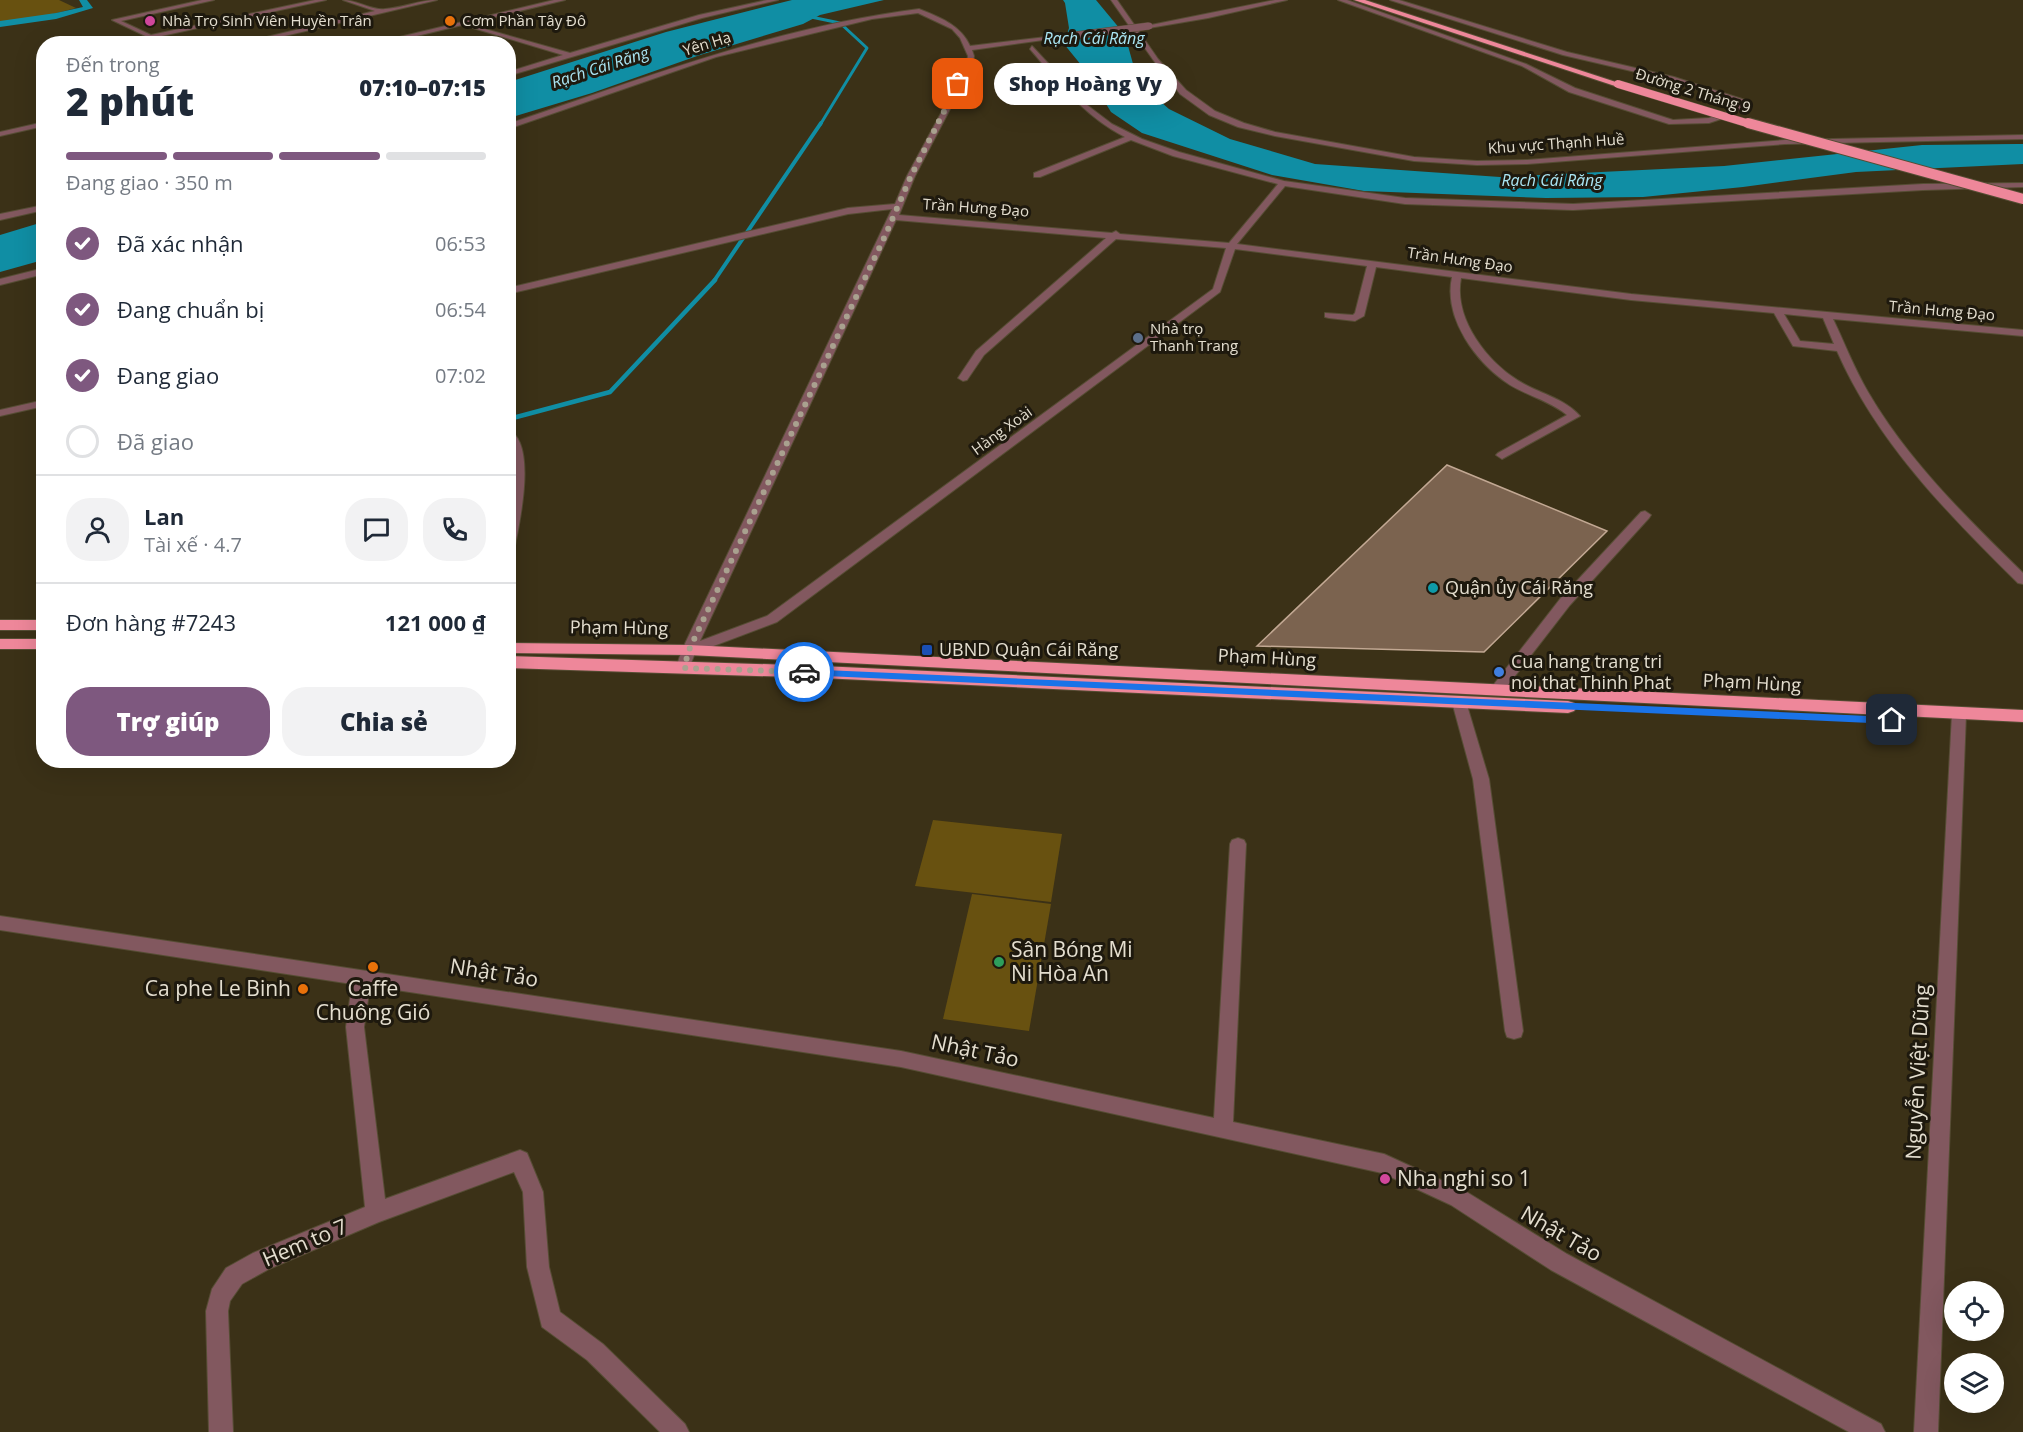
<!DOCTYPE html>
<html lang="vi">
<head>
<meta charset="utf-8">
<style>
  :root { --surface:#fff; --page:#f2f2f3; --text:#1f2937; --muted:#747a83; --line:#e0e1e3; --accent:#7e587f }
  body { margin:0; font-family:"Open Sans",sans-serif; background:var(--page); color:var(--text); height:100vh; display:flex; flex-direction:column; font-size:22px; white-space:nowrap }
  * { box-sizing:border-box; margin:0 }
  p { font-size:20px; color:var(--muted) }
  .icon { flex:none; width:33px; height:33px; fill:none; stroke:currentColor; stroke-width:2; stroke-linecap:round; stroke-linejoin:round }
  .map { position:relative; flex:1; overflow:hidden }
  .sheet { position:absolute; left:36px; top:36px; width:480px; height:732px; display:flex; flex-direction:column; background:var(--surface); border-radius:24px; box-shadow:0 6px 24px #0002 }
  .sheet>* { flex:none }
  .controls { position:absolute; left:1944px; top:1281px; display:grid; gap:12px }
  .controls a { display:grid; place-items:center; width:60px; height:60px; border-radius:50%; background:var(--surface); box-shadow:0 6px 24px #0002; font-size:30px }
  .pin { position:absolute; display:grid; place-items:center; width:51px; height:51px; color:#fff; margin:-26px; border-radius:12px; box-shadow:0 3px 9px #0006 }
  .courier { position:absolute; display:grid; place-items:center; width:60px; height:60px; margin:-30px; border:4px solid #1a73e8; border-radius:50%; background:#fff; color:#222; box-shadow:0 2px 8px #0007 }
  .bubble { position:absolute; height:42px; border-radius:21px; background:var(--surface); box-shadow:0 6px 24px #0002; font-size:20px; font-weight:800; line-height:42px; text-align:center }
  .head em { font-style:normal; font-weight:800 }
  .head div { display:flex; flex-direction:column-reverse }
  .head { display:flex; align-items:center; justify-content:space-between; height:102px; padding:0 30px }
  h1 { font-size:39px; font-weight:800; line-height:45px }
  .bar { display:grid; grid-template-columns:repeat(4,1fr); gap:9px 6px; align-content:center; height:72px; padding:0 30px }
  .bar i { height:8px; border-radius:4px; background:var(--line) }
  .bar .current { background:var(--accent) }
  .bar p { grid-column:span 4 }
  .line { display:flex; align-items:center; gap:15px; padding:0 30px; border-top:2px solid var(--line) }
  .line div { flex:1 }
  .round { display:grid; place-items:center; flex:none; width:63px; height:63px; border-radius:24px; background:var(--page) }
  ol { padding:0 30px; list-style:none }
  li { display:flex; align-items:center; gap:18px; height:66px }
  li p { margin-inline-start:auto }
  li .icon { padding:6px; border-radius:50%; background:var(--accent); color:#fff; stroke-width:4 }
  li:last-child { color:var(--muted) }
  li i { width:33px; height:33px; border:3px solid var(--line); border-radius:50% }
  .primary-button { display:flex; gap:12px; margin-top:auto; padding:12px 30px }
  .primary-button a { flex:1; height:69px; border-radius:24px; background:var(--accent); color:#fff; font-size:24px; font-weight:800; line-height:69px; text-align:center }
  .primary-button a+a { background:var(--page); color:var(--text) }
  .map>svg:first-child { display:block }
  .green { fill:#685110 }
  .water { fill:#108ea4 }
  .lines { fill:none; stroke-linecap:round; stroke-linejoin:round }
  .stream-far2 { stroke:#108ea4; stroke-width:3 }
  .stream-far1 { stroke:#108ea4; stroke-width:4 }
  .stream { stroke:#108ea4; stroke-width:4.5 }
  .canal { fill:#108ea4; fill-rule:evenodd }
  .building { fill:#7b634f; stroke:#c2a893; stroke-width:1.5 }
  .minor-casing { stroke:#564d34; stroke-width:2 }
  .highway-casing { stroke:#564d34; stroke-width:2 }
  .minor { fill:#82585f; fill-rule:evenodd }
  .highway { fill:#ee879a; fill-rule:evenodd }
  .minor-bridge-casing { stroke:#564d34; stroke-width:8; stroke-linecap:butt }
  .highway-bridge-far1-casing { stroke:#564d34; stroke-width:9; stroke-linecap:butt }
  .highway-bridge-casing { stroke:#564d34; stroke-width:12; stroke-linecap:butt }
  .minor-bridge { stroke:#82585f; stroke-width:7 }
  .highway-bridge-far1 { stroke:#ee879a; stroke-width:8 }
  .highway-bridge { stroke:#ee879a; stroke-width:10 }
  .route { fill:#1a73e8 }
  .done { stroke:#a9a18f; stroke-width:6; stroke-dasharray:0 10.8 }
  .hotel-dot { fill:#d1479c; stroke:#1e190e; stroke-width:2 }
  .food-dot { fill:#e8710a; stroke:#1e190e; stroke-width:2 }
  .service-dot { fill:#5c6f8a; stroke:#1e190e; stroke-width:2 }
  .culture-dot { fill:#0f9aa8; stroke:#1e190e; stroke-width:2 }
  .transit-dot { fill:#1a4fb4; stroke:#1e190e; stroke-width:2 }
  .shop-dot { fill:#3f7fe0; stroke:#1e190e; stroke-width:2 }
  .leisure-dot { fill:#2e9e5b; stroke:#1e190e; stroke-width:2 }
  .labels { text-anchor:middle; stroke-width:6; stroke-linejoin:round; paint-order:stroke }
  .far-poi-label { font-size:15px; fill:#e4decf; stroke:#1e190e; text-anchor:start }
  .far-street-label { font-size:15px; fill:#e4decf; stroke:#1e190e }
  .far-water-label { font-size:16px; font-style:italic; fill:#aae5f3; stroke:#1e190e }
  .poi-label { font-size:18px; fill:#e4decf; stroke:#1e190e; text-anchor:start }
  .street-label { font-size:18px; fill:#e4decf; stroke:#1e190e }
  .near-poi-label { font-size:21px; fill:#e4decf; stroke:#1e190e; text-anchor:start }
  .near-street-label { font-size:21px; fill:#e4decf; stroke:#1e190e }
</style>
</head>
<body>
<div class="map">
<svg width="2023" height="1432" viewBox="0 0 2023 1432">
  <rect width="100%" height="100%" fill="#3b3117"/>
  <g class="green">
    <polygon points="0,0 59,0 76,8 49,15 0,22"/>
    <polygon points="933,820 1062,834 1051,902 915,886"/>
    <polygon points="972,894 1051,904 1029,1031 943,1019"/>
  </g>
  <g class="water">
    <polygon points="792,0 884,0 820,15 803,24 700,55 592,93 509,118 509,82 666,32"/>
    <polygon points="1063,0 1096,0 1125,35 1135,71 1147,90 1169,109 1230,139 1315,164 1500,177 1724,166 1922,145 2016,144 2023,144 2023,164 1856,172 1743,187 1643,197 1546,198 1364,191 1272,175 1142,133 1111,112 1086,71 1064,44 1069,28 1065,3"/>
    <polygon points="43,222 43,260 0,272 0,235"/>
  </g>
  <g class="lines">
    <polyline class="stream-far2" points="811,17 840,23 867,48 820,125"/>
    <polyline class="stream-far1" points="714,281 821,123"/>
    <polyline class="stream" points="509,419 610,392 715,280"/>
    <polygon class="canal" points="79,0 87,0 93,8 56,19 0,27 0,21 56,13 83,7"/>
  </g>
  <polygon class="building" points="1447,465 1607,531 1484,652 1257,646"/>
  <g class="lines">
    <g class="minor-casing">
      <g id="minor">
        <polygon points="202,0 214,0 121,21 151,35 315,0 326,0 157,37 161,40 158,42 112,20"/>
        <path d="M343 0C357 0 372 11 385 9 403 8 419 0 437 0L251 44H237L375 11Z"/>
        <polygon points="554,0 565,0 384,44 370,44"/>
        <polygon points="767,0 778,0 702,18 508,76 508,72 563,55 473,28 478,27 570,53 699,15"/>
        <polygon points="1111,0 1117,0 1158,59 1186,90 1215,111 1244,123 1275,132 1414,157 1477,161 1527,160 1785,140 2023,135 2023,139 1785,144 1527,164 1477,165 1414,161 1275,136 1238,127 1209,115 1180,94 1154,61"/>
        <polygon points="1275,0 1287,0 1208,18 1149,28 1146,26"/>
        <polygon points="1338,0 1347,0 1526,64 1575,88 1673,120 1709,118 1725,113 1739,104 1670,80 1563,55 1390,0 1399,0 1567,52 1674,77 1745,100 1747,105 1730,116 1709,123 1669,124 1569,92 1522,66"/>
        <path d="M919 9C939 17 961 25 970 46L1055 36 1058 38 972 50 974 56 972 67 915 176 899 215 1112 233 1116 231 1120 234 1229 243 1278 184 1173 156 1131 140 1040 177H1034V173L1125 137C1085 117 1059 83 1030 49L1032 46 1087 105 1112 124 1142 139 1179 152 1284 181 1405 198 1573 204 1923 184 2023 183V187L1923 190 1573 210 1405 204 1285 186 1237 244 1631 294 2023 330V336L1833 319C1845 344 1854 368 1868 392 1908 461 1967 518 2023 573V584L2018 583C1948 514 1877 442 1837 351L1793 346 1774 313 1631 300 1461 278C1453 320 1489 365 1524 384 1542 394 1565 399 1580 416L1502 459 1496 455 1498 453 1567 415C1550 401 1528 396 1510 385 1476 363 1443 318 1452 277L1376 267 1364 316 1355 321 1329 318 1325 317V313L1353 315 1355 313 1367 266 1235 249 1220 292 777 622 695 653 688 671H678L676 668 682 650 892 209 848 214 508 294V288L848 208 895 204 907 176 966 67 968 56 960 38 952 29 918 13 872 19 716 57 508 129V124C643 78 777 27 919 9ZM896 220 1106 238 976 351 958 378 963 381 967 380 984 355 1116 239 1226 248 1213 289 767 616 700 641ZM1784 314 1823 318 1834 344 1800 341Z"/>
        <polygon points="44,122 44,126 0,136 0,132"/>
        <polygon points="44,205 44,210 0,220 0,214"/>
        <polygon points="44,268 44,274 0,285 0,279"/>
        <polygon points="44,400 44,406 0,416 0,410"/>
        <path d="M508 430C538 442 519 526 514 550L508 554V516L513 476Z"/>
        <polygon points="1645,511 1651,515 1649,518 1570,605 1501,694 1491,694 1489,691 1491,688 1560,599 1641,512"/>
        <polygon points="1459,697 1466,702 1489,779 1523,1031 1521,1037 1514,1039 1507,1037 1505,1031 1473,779 1452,702"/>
        <polygon points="1959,709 1966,714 1938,1432 1914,1432 1952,714"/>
        <polygon points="1238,838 1244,840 1246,844 1233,1122 1384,1154 1465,1191 1567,1254 1881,1424 1885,1432 1849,1432 1551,1270 1451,1205 1382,1173 901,1067 370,986 364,1027 385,1199 520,1150 527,1153 543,1192 549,1267 560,1312 603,1344 685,1424 689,1432 660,1432 587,1360 542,1327 527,1267 523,1192 514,1172 379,1222 269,1269 242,1284 230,1301 228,1311 233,1432 209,1432 206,1311 212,1289 226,1268 253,1253 365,1207 346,1027 352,984 0,930 0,916 901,1051 1214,1118 1230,844 1232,840"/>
      </g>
    </g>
    <g class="highway-casing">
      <g id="highway">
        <polygon points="1354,0 1365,0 1622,84 1615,86"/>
        <rect x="0" y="620" width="44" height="10"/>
        <rect x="0" y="639" width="44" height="10"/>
        <polygon points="508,643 689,645 2023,710 2023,722 689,655 508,653"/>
        <polygon points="508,656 821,666 1568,701 1574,703 1577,707 1574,711 1568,713 821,678 508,668"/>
      </g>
    </g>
    <use href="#minor" class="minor"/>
    <use href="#highway" class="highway"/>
    <g class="minor-bridge-casing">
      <polyline id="minor-bridge" points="1055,38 1149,26"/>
    </g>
    <g class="highway-bridge-far1-casing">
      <polyline id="highway-bridge-far1" points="1618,84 1753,125"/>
    </g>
    <g class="highway-bridge-casing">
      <polyline id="highway-bridge" points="1748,123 2023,199"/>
    </g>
    <use href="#minor-bridge" class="minor-bridge"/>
    <use href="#highway-bridge-far1" class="highway-bridge-far1"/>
    <use href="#highway-bridge" class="highway-bridge"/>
  </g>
  <polygon class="route" points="801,669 1892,717 1896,720 1892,724 804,675 801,674"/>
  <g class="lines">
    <polyline class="done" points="804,672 684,668 689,650 885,236 911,176 958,84"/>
  </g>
  <g class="hotel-dot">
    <circle cx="150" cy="21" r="6"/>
    <circle cx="1385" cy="1179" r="6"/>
  </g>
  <g class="food-dot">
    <circle cx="450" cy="21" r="6"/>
    <circle cx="373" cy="967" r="6"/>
    <circle cx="303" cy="989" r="6"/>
  </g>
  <circle class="service-dot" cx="1138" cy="338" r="6"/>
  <circle class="culture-dot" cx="1433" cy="588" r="6"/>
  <rect class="transit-dot" x="921" y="644" width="12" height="12" rx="3"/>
  <circle class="shop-dot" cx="1499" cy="672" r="6"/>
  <circle class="leisure-dot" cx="999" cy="962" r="6"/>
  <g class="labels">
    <g class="far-poi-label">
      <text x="162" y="26">Nhà Trọ Sinh Viên Huyền Trân</text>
      <text x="462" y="26">Cơm Phần Tây Đô</text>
      <text x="1150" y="334">Nhà trọ<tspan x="1150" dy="17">Thanh Trang</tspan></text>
    </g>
    <g class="far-street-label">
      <text transform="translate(707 44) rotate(-17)" y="5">Yên Hạ</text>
      <text transform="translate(1693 91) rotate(17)" y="5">Đường 2 Tháng 9</text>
      <text transform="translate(1556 144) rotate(-4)" y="5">Khu vực Thạnh Huề</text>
      <text transform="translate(976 208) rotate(4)" y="5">Trần Hưng Đạo</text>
      <text transform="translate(1460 260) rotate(8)" y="5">Trần Hưng Đạo</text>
      <text transform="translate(1942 311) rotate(5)" y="5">Trần Hưng Đạo</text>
      <text transform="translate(1002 431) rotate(-36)" y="5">Hàng Xoài</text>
    </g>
    <g class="far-water-label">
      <text x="1094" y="44">Rạch Cái Răng</text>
      <text transform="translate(600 67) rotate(-18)" y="6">Rạch Cái Răng</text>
      <text x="1552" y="186">Rạch Cái Răng</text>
    </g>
    <g class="poi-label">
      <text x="1445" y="594">Quận ủy Cái Răng</text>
      <text x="939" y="656">UBND Quận Cái Răng</text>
      <text x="1511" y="668">Cua hang trang tri<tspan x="1511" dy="21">noi that Thinh Phat</tspan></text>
    </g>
    <g class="street-label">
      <text transform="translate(619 628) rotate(1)" y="6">Phạm Hùng</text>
      <text transform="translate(1267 658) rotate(3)" y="6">Phạm Hùng</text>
      <text transform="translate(1752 683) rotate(3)" y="6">Phạm Hùng</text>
    </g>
    <g class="near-poi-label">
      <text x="1011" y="957">Sân Bóng Mi<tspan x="1011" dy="24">Ni Hòa An</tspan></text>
      <text x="291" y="996" text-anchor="end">Ca phe Le Binh</text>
      <text x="373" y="996" text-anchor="middle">Caffe<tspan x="373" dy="24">Chuông Gió</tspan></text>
      <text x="1397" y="1186">Nha nghi so 1</text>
    </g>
    <g class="near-street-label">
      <text transform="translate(494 973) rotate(9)" y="7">Nhật Tảo</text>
      <text transform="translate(975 1051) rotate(12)" y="7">Nhật Tảo</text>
      <text transform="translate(1918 1072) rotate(-87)" y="7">Nguyễn Việt Dũng</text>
      <text transform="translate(1561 1234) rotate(30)" y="7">Nhật Tảo</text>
      <text transform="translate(305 1243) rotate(-23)" y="7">Hem to 7</text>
    </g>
  </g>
</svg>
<div class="controls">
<a><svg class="icon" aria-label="locate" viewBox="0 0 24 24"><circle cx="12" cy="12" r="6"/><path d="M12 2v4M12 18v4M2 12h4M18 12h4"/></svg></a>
<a><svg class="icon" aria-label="layers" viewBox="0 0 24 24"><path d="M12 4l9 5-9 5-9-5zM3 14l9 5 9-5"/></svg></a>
</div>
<div class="pin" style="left:958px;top:84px;background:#ea580c"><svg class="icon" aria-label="bag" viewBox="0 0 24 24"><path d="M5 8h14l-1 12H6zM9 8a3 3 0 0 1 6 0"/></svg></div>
<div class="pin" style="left:1892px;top:720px;background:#1f2937"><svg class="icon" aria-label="home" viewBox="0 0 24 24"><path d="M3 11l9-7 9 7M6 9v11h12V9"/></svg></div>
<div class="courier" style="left:804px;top:672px"><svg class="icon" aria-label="car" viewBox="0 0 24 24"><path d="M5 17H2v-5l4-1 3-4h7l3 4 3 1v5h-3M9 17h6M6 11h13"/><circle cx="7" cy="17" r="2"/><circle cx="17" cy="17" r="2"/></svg></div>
<div class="bubble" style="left:994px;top:63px;width:183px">Shop Hoàng Vy</div>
<section class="sheet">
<div class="head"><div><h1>2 phút</h1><p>Đến trong</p></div><em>07:10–07:15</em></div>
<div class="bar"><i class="current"></i><i class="current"></i><i class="current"></i><i></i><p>Đang giao · 350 m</p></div>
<ol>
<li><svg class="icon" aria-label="check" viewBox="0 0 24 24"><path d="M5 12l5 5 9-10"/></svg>Đã xác nhận<p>06:53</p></li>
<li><svg class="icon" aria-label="check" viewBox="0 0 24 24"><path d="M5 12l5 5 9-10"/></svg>Đang chuẩn bị<p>06:54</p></li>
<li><svg class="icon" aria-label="check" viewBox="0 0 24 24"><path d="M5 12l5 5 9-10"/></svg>Đang giao<p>07:02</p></li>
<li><i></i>Đã giao</li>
</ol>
<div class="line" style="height:108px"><a class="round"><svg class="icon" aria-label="person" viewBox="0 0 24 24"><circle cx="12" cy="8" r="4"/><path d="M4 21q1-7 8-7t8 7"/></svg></a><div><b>Lan</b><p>Tài xế · 4.7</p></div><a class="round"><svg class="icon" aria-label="chat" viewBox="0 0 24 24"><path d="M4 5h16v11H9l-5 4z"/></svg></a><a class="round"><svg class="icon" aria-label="phone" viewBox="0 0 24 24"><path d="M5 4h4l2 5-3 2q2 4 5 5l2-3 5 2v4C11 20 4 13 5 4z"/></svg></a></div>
<div class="line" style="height:78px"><div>Đơn hàng #7243</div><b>121 000 ₫</b></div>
<div class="primary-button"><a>Trợ giúp</a><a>Chia sẻ</a></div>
</section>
</div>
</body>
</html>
